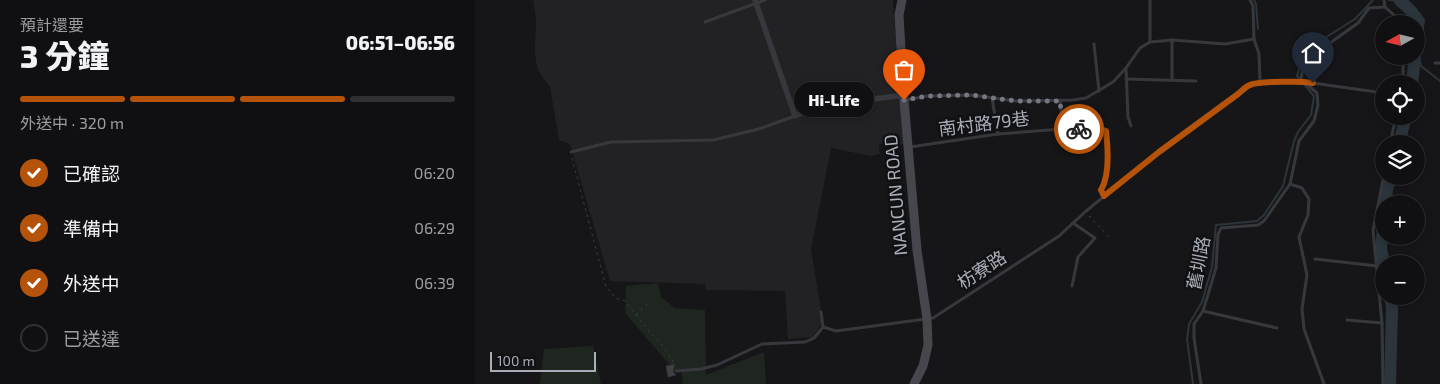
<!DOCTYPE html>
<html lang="zh-TW">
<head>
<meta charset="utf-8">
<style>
  :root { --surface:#101012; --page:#19191b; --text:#f1f3f6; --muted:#9c9d9f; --line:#303032; --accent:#b45309 }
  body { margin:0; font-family:"Exo 2","Noto Sans TC",sans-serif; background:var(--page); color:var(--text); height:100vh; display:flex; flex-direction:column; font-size:19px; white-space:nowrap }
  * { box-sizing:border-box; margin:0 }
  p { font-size:16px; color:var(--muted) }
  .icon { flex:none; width:28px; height:28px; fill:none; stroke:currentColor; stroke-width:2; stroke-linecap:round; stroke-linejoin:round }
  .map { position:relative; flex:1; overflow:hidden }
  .sheet { display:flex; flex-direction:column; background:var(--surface); width:475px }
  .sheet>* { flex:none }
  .needle { width:32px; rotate:262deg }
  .controls { position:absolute; left:900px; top:15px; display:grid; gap:10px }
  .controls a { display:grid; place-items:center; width:50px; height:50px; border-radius:50%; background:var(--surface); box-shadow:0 2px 8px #0003,0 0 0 1px var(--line); font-size:25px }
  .scale { position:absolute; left:15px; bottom:12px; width:106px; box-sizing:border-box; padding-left:5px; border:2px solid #a8adb8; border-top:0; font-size:14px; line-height:18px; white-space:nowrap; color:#a8adb8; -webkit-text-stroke:4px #111113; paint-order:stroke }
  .pin { position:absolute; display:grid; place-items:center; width:42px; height:42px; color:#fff; margin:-51px -21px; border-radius:50% 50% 50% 0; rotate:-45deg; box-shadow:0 0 5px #0007 }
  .pin .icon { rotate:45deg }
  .courier { position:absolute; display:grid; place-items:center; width:50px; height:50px; margin:-25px; border:4px solid #b45309; border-radius:50%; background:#fff; color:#222; box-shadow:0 1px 6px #0007 }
  .bubble { position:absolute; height:35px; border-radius:18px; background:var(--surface); box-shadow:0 2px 8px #0003,0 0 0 1px var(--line); font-size:16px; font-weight:800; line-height:35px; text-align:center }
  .head em { font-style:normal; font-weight:800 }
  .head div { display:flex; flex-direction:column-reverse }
  .head { display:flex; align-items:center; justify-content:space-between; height:85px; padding:0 20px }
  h1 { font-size:32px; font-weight:800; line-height:38px }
  .bar { display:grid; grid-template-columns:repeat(4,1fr); gap:8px 5px; align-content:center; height:60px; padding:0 20px }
  .bar i { height:6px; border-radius:4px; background:var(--line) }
  .bar .on { background:var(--accent) }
  .bar p { grid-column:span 4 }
  ol { padding:0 20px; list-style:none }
  li { display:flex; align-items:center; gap:15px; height:55px }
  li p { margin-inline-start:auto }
  li .icon { padding:5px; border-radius:50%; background:var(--accent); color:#fff; stroke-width:4 }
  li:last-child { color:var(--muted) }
  li i { width:28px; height:28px; border:2px solid var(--line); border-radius:50% }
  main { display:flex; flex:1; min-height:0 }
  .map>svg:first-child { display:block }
  .built { fill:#222225 }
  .green { fill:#1e261f }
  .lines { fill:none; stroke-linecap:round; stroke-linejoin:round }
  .stream { stroke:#2c353c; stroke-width:2 }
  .river { stroke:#2c353c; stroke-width:12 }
  .building { fill:#404145; stroke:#303034 }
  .path { stroke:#3d3f44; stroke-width:1; stroke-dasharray:2.5 4; stroke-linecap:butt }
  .lane { stroke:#37383d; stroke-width:3 }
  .street { stroke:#37383d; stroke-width:5.5 }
  .secondary { stroke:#45474d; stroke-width:9 }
  .done { stroke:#757880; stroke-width:5; stroke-dasharray:0 9 }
  .route { stroke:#b45309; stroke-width:6 }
  .labels { text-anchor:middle; stroke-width:5; stroke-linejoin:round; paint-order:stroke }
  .street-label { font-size:18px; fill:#a8adb8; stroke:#111113 }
</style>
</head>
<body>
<main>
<section class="sheet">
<div class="head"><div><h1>3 分鐘</h1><p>預計還要</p></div><em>06:51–06:56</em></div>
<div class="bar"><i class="on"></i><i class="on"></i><i class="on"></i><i></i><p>外送中 · 320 m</p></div>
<ol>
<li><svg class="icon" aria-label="check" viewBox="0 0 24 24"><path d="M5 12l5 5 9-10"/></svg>已確認<p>06:20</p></li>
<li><svg class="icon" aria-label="check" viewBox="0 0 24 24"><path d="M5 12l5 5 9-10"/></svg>準備中<p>06:29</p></li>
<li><svg class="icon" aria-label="check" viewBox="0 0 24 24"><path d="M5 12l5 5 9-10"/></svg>外送中<p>06:39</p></li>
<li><i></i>已送達</li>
</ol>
</section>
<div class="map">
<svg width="965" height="384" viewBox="0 0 965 384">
  <rect width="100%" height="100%" fill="#161618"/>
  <polygon class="built" points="58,0 418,0 418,4 429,144 404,144 405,154 396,156 356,148 336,249 348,322 337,337 313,339 310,291 230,290 231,284 135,281 95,144 84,140 75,87 68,78 62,67 60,53 61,19"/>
  <g class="green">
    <polygon points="183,283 186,297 200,308 230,310 231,375 289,352 291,384 206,384 208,383 206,371 199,370 150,313 151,286"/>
    <polygon points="118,346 126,384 65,384 69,349"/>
  </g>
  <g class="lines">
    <g class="stream">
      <polyline points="779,0 781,4 783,29"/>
      <polyline points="914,0 925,1"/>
      <polyline points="930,0 945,14 949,20 944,57 946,66 965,81"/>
      <polyline points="718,384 712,339 714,324 727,302 737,267 741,225 782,221 789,215 808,186 819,141 823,132 836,115 839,96 822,76 826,62 835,51 844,45 853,36 880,19 898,0"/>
    </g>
    <g class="river">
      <path d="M925 1C946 17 944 23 941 48"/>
      <polyline points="937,84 940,56"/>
      <polyline points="924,144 931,116"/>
      <polyline points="910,204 912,190 915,176"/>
      <polyline points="909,219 906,248 909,264"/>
      <polyline points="915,296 917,308 915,384"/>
    </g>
  </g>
  <polygon class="building" points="199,364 199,368 198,372 201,375 193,377 191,366"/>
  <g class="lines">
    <g class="path">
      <polyline points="97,158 131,287 142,299 146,299 150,301 167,323 187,345 199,363 200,366"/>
      <polyline points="614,216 636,239"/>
      <polyline points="161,315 172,304"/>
    </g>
    <g class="lane">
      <polyline points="909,0 910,7 929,24"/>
      <polyline points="230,22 290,0"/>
      <polyline points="779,39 784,54 785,83"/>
      <polyline points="675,42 675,0"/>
      <polyline points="619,44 624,91"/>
      <polyline points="960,63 965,63"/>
      <polyline points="651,68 653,117 656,126"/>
      <polyline points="651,79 721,81"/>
      <polyline points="697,80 697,40"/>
      <polyline points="928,84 928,56"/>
      <polyline points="517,98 523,134"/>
      <polyline points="431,100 452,96 496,95 541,101 598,100 611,98 638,82 651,68 665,48 675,42 697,40 750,44 779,39 778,6 775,0"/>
      <path d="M585 101 588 129H623L631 131C633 148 635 175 626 190L629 196"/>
      <polyline points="915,144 921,116"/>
      <polyline points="435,147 523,134 588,129"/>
      <polyline points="96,152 136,142 238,140 284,129 320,116"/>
      <polyline points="815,184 827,188 834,199 833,215 824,237 832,275 827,309 829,329 849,384"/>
      <polyline points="840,259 902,266"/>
      <polyline points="597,286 603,257 620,238 598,223"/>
      <polyline points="728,311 802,328"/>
      <polyline points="346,312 348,327"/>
      <polyline points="872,320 907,323"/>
      <polyline points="201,371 226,369 242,365 287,344 330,342 339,338 348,327 361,331 458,318 584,236 610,212 684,151 763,95 774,85 785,83 830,82 909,93"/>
      <polyline points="726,384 719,338 719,324 728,311 741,268 743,234 746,228 783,225 789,221 815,184 824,141 839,121 843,105 842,93 826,79 828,67 848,48 883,23 894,8 910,7"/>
      <polyline points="908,384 907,323 898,230 909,175"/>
    </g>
    <polyline class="street" points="280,0 320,116 344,106 429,95"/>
    <polyline class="secondary" points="427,0 424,15 429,100 442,250 452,319 453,345 448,366 439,384"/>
  </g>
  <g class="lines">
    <polyline class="done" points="429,100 452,96 496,95 541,101 585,101 588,129 604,129"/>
    <path class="route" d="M604 129 623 128 631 131C633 148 635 175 626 190L629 196 684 152 763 94C767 91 771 86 775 85 784 81 828 81 838 83"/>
  </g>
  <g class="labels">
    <g class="street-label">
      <text transform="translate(509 124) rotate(-7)" y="6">南村路79巷</text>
      <text transform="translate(421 195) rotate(-95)" y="6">NANCUN ROAD</text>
      <text transform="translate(724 263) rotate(-79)" y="6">舊圳路</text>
      <text transform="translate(507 270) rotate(-33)" y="6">枋寮路</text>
    </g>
  </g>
</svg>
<div class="controls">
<a><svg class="needle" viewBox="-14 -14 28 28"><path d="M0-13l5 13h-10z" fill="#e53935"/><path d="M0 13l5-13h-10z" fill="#9c9d9f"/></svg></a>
<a><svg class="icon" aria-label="locate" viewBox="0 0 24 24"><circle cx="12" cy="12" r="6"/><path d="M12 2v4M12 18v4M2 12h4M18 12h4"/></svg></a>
<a><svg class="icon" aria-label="layers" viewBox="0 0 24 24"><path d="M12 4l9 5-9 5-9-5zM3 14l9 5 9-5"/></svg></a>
<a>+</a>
<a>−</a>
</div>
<div class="scale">100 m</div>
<div class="pin" style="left:429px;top:100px;background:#ea580c"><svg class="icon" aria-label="bag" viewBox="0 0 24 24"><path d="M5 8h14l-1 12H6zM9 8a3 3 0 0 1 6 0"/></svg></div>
<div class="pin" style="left:838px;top:83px;background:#1f2937"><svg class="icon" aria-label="home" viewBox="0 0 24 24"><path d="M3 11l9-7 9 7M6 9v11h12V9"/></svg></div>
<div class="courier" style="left:604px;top:129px"><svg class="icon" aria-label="bike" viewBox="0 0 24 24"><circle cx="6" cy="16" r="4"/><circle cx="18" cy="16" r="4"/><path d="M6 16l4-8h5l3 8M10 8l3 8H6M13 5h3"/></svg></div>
<div class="bubble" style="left:319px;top:82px;width:80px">Hi-Life</div>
</div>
</main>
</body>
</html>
